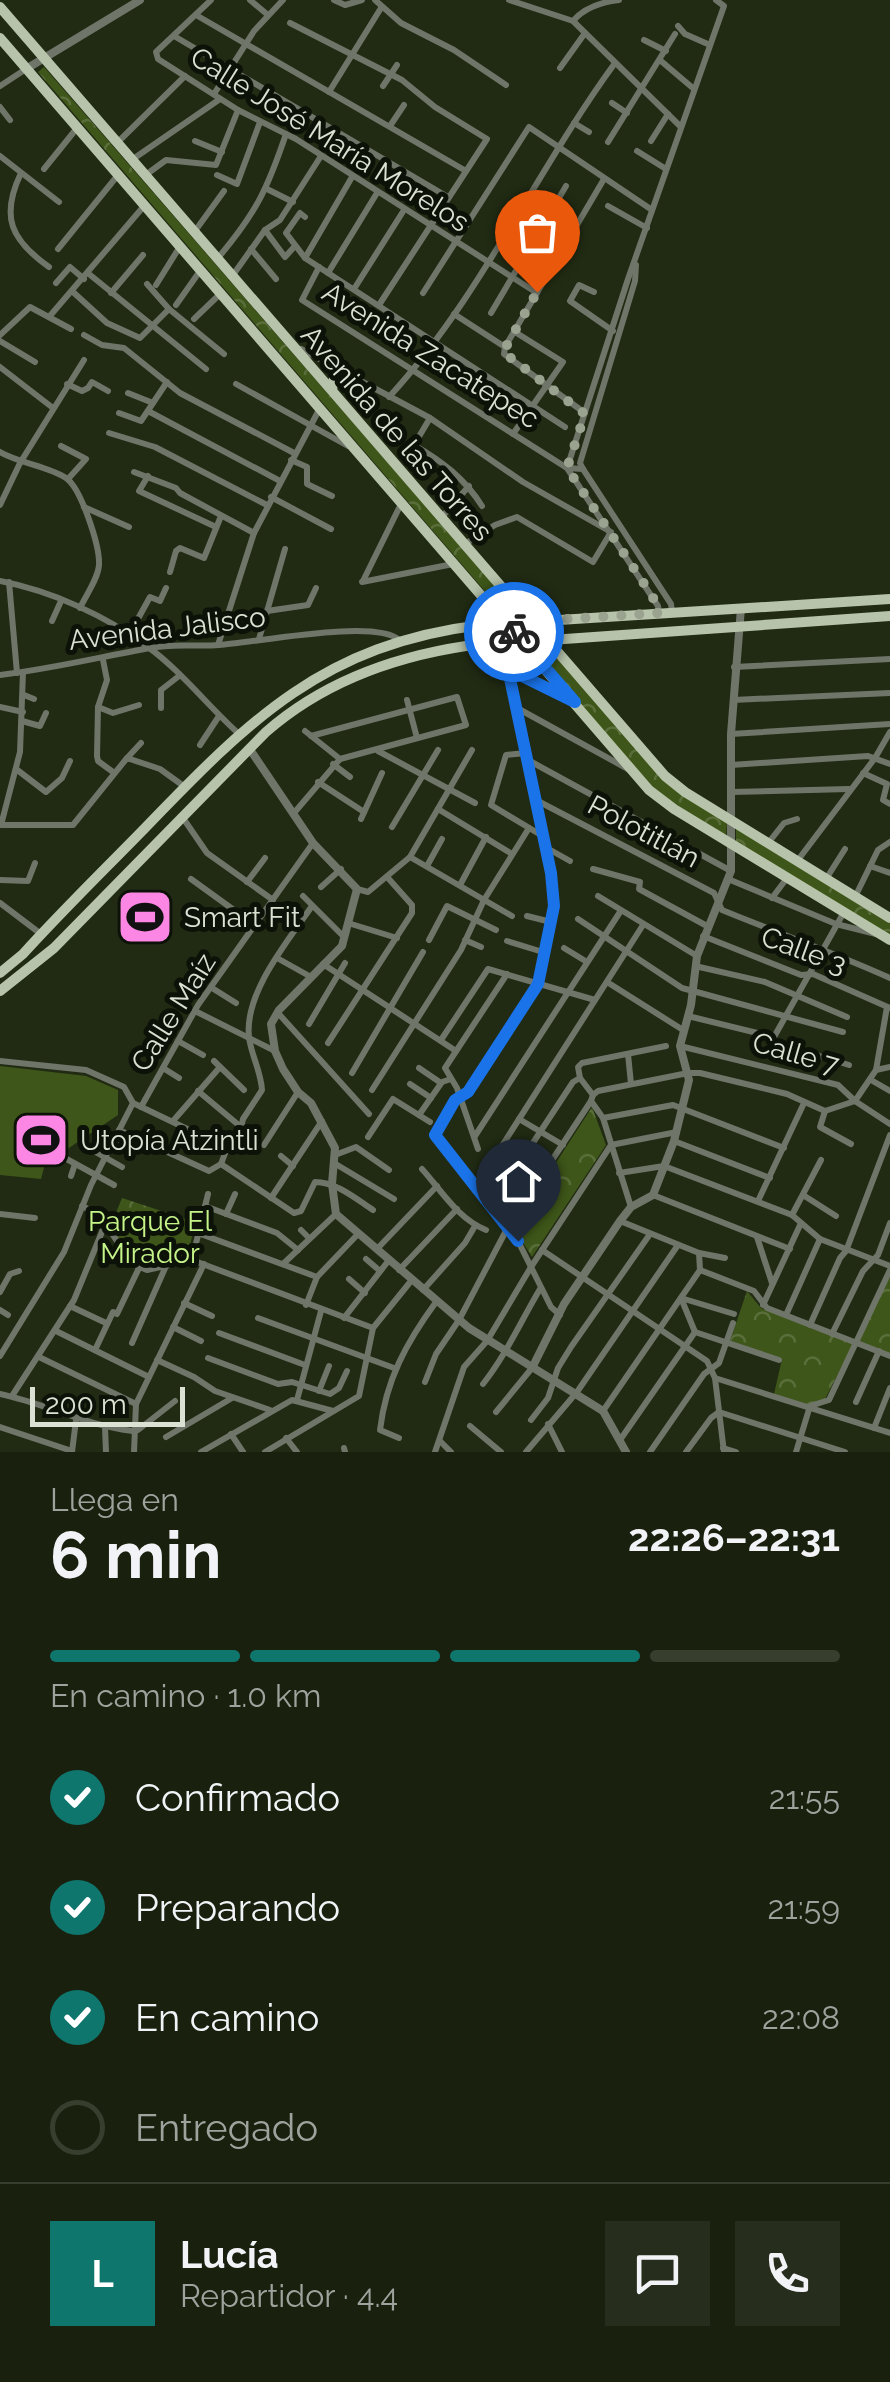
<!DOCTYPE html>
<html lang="es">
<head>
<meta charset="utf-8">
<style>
  :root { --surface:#19200e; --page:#262d1c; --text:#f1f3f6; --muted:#9fa39e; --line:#373e2e; --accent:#0f766e }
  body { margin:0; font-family:Raleway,sans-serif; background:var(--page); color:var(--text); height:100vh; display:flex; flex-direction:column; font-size:38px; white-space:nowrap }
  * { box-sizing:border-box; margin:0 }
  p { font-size:32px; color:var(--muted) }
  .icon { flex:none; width:55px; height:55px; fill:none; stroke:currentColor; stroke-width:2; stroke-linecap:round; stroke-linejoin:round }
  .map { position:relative; height:1452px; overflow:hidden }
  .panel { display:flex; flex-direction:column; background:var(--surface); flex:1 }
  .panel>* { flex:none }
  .scale { position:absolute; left:30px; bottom:25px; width:155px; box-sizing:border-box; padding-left:10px; border:5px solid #dbe2d3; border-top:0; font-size:28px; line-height:35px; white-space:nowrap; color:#dbe2d3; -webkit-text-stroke:8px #0d1208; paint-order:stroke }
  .pin { position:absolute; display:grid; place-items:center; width:85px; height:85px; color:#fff; margin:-102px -42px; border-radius:50% 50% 50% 0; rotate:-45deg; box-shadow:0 0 10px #0007 }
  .pin .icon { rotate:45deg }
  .courier { position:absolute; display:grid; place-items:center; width:100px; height:100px; margin:-50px; border:8px solid #1a73e8; border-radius:50%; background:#fff; color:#222; box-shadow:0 2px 12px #0007 }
  .summary em { font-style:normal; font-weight:700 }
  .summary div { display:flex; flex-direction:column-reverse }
  .summary { display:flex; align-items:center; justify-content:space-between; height:170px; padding:0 50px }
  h1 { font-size:65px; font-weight:700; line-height:75px }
  .bar { display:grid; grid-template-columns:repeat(4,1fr); gap:15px 10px; align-content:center; height:120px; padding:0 50px }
  .bar i { height:12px; border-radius:8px; background:var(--line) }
  .bar .selected { background:var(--accent) }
  .bar p { grid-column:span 4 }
  .line { display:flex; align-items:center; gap:25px; padding:0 50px; border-top:2px solid var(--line) }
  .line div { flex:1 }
  .round { display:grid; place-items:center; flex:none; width:105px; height:105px; border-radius:0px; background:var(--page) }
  ol { padding:0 50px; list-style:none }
  li { display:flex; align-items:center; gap:30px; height:110px }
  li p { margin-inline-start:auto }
  li .icon { padding:10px; border-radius:50%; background:var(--accent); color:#fff; stroke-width:4 }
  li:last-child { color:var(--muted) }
  li i { width:55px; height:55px; border:5px solid var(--line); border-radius:50% }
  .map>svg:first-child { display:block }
  .park { fill:url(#park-crowns) }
  .garden { fill:#3e5619 }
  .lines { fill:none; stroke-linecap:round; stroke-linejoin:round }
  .minor { stroke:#6f7569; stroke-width:6 }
  .tertiary { stroke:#6f7569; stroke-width:8 }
  .primary { stroke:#b7c3aa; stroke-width:10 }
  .done { stroke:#9aa290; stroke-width:10; stroke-dasharray:0 18 }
  .route { stroke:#1a73e8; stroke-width:12 }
  .labels { text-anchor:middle; stroke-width:10; stroke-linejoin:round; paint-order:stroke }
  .street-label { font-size:28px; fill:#dbe2d3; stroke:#0d1208 }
  .poi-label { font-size:28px; fill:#dbe2d3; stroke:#0d1208; text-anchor:start }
  .park-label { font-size:28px; fill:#c5f489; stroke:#0d1208 }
</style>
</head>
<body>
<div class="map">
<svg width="890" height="1452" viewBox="0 0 890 1452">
  <defs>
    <pattern id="park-crowns" width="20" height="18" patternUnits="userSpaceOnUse" patternTransform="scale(2.5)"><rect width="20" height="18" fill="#3e5619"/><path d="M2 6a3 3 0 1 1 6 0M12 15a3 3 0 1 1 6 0" fill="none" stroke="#596e3a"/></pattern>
  </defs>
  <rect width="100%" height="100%" fill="#212b13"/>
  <g class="park">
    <polygon points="44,67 522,617 508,618 38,72"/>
    <polygon points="545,644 666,782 727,820 726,837 656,792 528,645"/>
    <polygon points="736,824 890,921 890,936 736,843"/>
    <polygon points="592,1107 606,1145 532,1257 514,1228"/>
    <path d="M122 1198 195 1222 188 1256 147 1268C126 1258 118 1243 113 1220Z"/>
    <polygon points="890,1270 890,1354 856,1342"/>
    <polygon points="747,1291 761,1308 854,1343 825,1399 807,1406 774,1394 782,1359 730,1341"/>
  </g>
  <polygon class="garden" points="0,1066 86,1076 118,1090 118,1115 45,1164 41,1179 0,1175"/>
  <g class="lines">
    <g class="minor">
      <polyline points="211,0 156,52 158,59 238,110 296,139 537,293"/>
      <polyline points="250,0 268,15"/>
      <polyline points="334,0 345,5 362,0"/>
      <polyline points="375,0 401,23 454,50 506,85"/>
      <polyline points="509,0 573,21 681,127"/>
      <polyline points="196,15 466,171"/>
      <path d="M573 21C584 8 602 2 619 0"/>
      <polyline points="290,23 402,80 435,107 487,139 379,305"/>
      <polyline points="678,26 685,34 710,45"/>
      <polyline points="174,36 448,197"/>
      <polyline points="644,40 666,51"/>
      <polyline points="661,61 694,89"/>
      <polyline points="560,68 585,33"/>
      <polyline points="0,86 26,69"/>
      <polyline points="383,86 397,65"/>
      <polyline points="329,92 381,8"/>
      <polyline points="214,94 254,31 283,0"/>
      <polyline points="612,103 627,113"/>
      <polyline points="0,107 10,120"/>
      <polyline points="574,123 589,132"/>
      <polyline points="390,126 404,105"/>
      <polyline points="195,141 222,152"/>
      <polyline points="651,141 668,114"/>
      <polyline points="118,142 185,76"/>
      <polyline points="608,142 675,34"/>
      <polyline points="637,151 666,169"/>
      <polyline points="0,156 59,202"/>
      <polyline points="133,159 220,99"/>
      <polyline points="44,169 77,128"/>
      <path d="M21 173C0 217 11 240 49 267"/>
      <polyline points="147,174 166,160 216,165 238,110"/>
      <polyline points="217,175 237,184 260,122"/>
      <polyline points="267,189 293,202"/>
      <polyline points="608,206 647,228"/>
      <polyline points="305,217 300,213 286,233 305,258 565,427"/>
      <polyline points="265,230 285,257 295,246"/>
      <polyline points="195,231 224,191"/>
      <polyline points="58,249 118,175"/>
      <polyline points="251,249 276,279"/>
      <path d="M218 258C256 213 267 190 286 134"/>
      <polyline points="305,258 352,177"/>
      <polyline points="319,267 302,300 567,468 583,469"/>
      <polyline points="328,273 377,193"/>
      <polyline points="89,274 206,369"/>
      <polyline points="233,275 265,230 280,220 321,156"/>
      <polyline points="56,283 70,267 84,279"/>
      <polyline points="147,284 169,309 224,354"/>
      <polyline points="156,285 179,248"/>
      <polyline points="354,289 404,210"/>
      <polyline points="73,292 107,323 140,338 169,309"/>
      <polyline points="594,292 579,285 570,301 613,331"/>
      <polyline points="111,293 143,255"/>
      <polyline points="423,293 529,127 652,210"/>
      <polyline points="176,305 200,271"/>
      <polyline points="491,313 566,186"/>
      <polyline points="454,314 505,347 504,354 585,413"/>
      <polyline points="49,317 144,206"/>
      <polyline points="194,319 220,294"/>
      <polyline points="0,335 30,307 71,329"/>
      <polyline points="84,335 102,345 124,348 180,393 294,453"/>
      <polyline points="0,341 35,362"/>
      <polyline points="505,347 604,179"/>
      <polyline points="301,349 430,418 523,482 611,532 593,562 517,517 495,525 465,544"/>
      <polyline points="0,367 53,408"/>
      <polyline points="67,384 82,391 88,388 92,382 108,391"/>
      <polyline points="236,384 348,446"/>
      <polyline points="128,393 153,403"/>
      <path d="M389 397C480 298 536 171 615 63"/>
      <polyline points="148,411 280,481"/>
      <polyline points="119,413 141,421 167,382"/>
      <path d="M430 418 414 445C442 461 465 479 482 506"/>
      <polyline points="109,433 155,447 267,505"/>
      <polyline points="513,434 563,362 515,332"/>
      <polyline points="61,446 86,459 68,479"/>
      <path d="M0 452C21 464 49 466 66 478 81 488 100 546 99 565 98 579 86 595 80 608"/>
      <polyline points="291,460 307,467 307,484 332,496"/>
      <polyline points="583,469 580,463 635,281 636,265"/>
      <polyline points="583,469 671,604 672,612"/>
      <polyline points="134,472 176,488 180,493 254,533"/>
      <polyline points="148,476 139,491 216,527"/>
      <polyline points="271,497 331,529"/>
      <polyline points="0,505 20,463 84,360"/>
      <polyline points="84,507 129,527"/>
      <polyline points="441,518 469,486"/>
      <polyline points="170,572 176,551 180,548 204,558 221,516"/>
      <path d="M0 581C52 591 106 616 148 647 181 671 208 706 238 733"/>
      <polyline points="363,581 401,504"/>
      <polyline points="9,582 17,673"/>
      <polyline points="362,582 453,564"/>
      <polyline points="267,611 308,605 316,588"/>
      <polyline points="659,613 658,606 567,468 628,279 724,6 716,0"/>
      <polyline points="52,621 61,601"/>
      <polyline points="129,635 150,597 160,601 166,588"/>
      <polyline points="259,639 285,549"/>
      <polyline points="503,644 551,873 554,905 539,983 479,1076 468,1092 455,1100 435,1135 518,1241 551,1307 560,1315"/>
      <polyline points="218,645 254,533 320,408"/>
      <polyline points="103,660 107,680 98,707 97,756 98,761 113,772"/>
      <polyline points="734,667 890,659"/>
      <polyline points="509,670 565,697"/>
      <path d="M0 675C51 669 100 657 150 648 173 643 196 647 219 645 253 643 376 618 399 640"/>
      <polyline points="24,695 34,699"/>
      <polyline points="407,700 417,738"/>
      <polyline points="733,700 890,693"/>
      <polyline points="0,707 23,712"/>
      <polyline points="98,707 113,713 139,705"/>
      <polyline points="161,708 161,690 179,676"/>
      <polyline points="517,708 628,769"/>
      <polyline points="22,721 40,726 46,713"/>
      <polyline points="305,731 340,759"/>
      <polyline points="731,734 890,724"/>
      <polyline points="200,745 219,716"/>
      <polyline points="378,751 475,803"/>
      <polyline points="526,753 506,755 491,805 541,835"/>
      <polyline points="128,757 141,743"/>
      <polyline points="528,760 731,871"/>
      <polyline points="333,764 350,777"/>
      <polyline points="731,765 868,756 890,764"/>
      <polyline points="16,769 46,792 62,778 70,761"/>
      <polyline points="863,773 887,784 883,800 890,804"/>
      <polyline points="318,782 364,812"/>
      <polyline points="731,792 849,789"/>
      <path d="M534 799 714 893 722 910C778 933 835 953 890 978"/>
      <polyline points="438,809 512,854"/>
      <polyline points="294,813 340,759 466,725 457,697 311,736"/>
      <polyline points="183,818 207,853 273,900"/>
      <polyline points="361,819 382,773"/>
      <polyline points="0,825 73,825 127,758 160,769 185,787"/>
      <polyline points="1,825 20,752 23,672"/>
      <polyline points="392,827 438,750"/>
      <polyline points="769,842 784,823 797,819"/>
      <polyline points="545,847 570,861"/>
      <polyline points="410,857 512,916"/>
      <polyline points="798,860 875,758 890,732"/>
      <polyline points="427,866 442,839"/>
      <polyline points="870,866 890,873"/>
      <polyline points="593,869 640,882 639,889 707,926"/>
      <polyline points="191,879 256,926"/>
      <polyline points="728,879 836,924 876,934"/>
      <polyline points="826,879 845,849"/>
      <polyline points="0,880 28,881 35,863"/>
      <polyline points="247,882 265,858"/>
      <polyline points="460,885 486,837"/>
      <polyline points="321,887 341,869"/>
      <polyline points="357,889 368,892 410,857 472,750"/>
      <polyline points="303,896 344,937"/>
      <polyline points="598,896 697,956"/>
      <polyline points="855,897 878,850 890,842"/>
      <polyline points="772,898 787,878"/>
      <polyline points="0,903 41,934"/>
      <polyline points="527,916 551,922"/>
      <polyline points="578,919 682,988 843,1032"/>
      <polyline points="348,923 397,938"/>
      <polyline points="703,936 801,975 813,974 890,1008"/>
      <polyline points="429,940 447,906 496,930"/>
      <polyline points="465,940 481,947"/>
      <polyline points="507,941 546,953"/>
      <polyline points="564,948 587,962"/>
      <polyline points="277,958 311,977"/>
      <polyline points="323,964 456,1051"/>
      <polyline points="695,966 765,982 847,1017"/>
      <polyline points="607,982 683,1030"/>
      <polyline points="212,988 236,1003"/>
      <polyline points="195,1011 275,1051"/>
      <polyline points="278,1013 369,1114"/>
      <polyline points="688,1016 774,1037 774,1042 849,1065"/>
      <polyline points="309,1024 345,963"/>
      <polyline points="774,1037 844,912"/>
      <polyline points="441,1040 488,969 595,1000"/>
      <polyline points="178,1041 203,1055"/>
      <polyline points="328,1043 412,913 412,905 388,878"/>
      <polyline points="680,1046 838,1085 855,1101 890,1124"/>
      <polyline points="628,1054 631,1084"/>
      <polyline points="0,1061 86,1070 124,1087 133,1103 227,1148"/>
      <polyline points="214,1061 244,1090"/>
      <polyline points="163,1068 179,1078"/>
      <polyline points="419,1068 441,1083"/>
      <polyline points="876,1070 890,1067"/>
      <polyline points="352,1073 423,952"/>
      <polyline points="871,1080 890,1091"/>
      <polyline points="410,1084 431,1098"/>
      <polyline points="372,1090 461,950 484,900 529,828"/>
      <polyline points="198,1091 241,1127"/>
      <polyline points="593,1095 598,1091 688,1073 700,1073 787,1094 825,1111 855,1101"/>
      <polyline points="855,1101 876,1070 887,1007"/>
      <polyline points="141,1107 198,1005 313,843"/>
      <polyline points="825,1111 820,1127 851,1144"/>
      <polyline points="419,1115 442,1082 451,1079"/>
      <polyline points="603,1118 673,1105 784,1148"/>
      <polyline points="519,1119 563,1145"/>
      <polyline points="173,1121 220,1067"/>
      <path d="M119 1130 209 1171 221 1164 227 1148 239 1137 243 1119 262 1090C261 1071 251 1055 249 1037 244 993 288 941 312 906"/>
      <polyline points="101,1134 134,1151"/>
      <polyline points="475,1136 620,912"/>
      <polyline points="368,1137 393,1099 430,1122"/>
      <polyline points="674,1141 770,1178"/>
      <polyline points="264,1145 298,1092"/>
      <polyline points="478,1149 457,1088 445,1068 507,974"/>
      <polyline points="92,1150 122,1167"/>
      <polyline points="335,1155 356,1147 389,1170"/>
      <polyline points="281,1156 293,1166"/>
      <polyline points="63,1157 114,1185"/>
      <polyline points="334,1163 394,1199"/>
      <path d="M221 1164 294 1213 301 1211 315 1182C336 1182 355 1198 373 1210"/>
      <path d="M422 1169C441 1190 458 1219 486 1230"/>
      <polyline points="619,1173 664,1166 792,1215 820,1239 890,1266"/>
      <polyline points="71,1176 75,1164"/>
      <polyline points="475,1188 643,925"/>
      <polyline points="653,1195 790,1249"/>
      <polyline points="803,1195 836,1216"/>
      <polyline points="271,1198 322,1121"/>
      <polyline points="758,1201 804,1103"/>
      <polyline points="82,1206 100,1215 132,1264 147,1270 192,1260 373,1328"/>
      <polyline points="205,1206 277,1233 298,1250"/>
      <polyline points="631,1207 603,1118 591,1101 593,1095 580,1078 578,1067 582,1063 666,1046"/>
      <polyline points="490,1208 573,1082 580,1078"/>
      <polyline points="0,1214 35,1218"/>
      <polyline points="226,1214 235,1194"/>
      <polyline points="792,1215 821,1160"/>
      <polyline points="620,1221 699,1253 725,1258"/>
      <polyline points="301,1230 309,1238"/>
      <polyline points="198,1233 317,1277"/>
      <polyline points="757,1237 772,1283"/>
      <polyline points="377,1249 437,1186"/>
      <polyline points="542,1250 707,1361 715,1378 724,1452"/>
      <polyline points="366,1259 380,1271"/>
      <polyline points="192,1260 208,1194"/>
      <polyline points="283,1264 336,1214"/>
      <polyline points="399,1270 457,1209"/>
      <polyline points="700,1270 754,1291 767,1308 890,1356"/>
      <polyline points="349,1279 365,1293"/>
      <polyline points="423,1290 465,1243 475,1226"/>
      <polyline points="0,1292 10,1274 19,1271"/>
      <polyline points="681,1298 734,1314"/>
      <polyline points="681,1298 695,1332"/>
      <polyline points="184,1303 212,1316"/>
      <polyline points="306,1305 317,1277 358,1234"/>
      <polyline points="763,1305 801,1223"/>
      <polyline points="70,1306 106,1323"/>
      <polyline points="0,1310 8,1315"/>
      <polyline points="786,1315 820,1239"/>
      <polyline points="258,1318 394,1368"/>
      <polyline points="344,1318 389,1260"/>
      <polyline points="810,1325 840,1258 846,1251 890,1135"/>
      <polyline points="173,1327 201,1341"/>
      <polyline points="56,1331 149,1377"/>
      <polyline points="695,1332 779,1360"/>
      <polyline points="219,1333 305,1365"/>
      <polyline points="832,1334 863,1271 878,1255 890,1223"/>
      <polyline points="132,1343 166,1266"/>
      <polyline points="95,1350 113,1312 117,1314 139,1268"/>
      <polyline points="0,1356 64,1252 91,1185 133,1103"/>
      <polyline points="39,1357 136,1404"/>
      <polyline points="208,1358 278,1384 292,1382 330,1394 339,1388 347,1371"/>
      <polyline points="157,1360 194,1377 215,1391 270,1410"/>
      <polyline points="715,1378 890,1433"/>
      <polyline points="425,1382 436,1354 459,1320 508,1227 591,1101"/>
      <path d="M483 1384C506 1355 521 1321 540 1289"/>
      <polyline points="319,1391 329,1366"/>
      <path d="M0 1394C47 1404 84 1425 133 1431"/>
      <polyline points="12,1396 74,1300 106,1222"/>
      <polyline points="297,1400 321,1311"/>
      <polyline points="856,1402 879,1351"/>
      <polyline points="603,1411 700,1270 699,1253"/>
      <polyline points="496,1412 532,1368"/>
      <polyline points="531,1420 548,1398 558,1368 571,1347 650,1234"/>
      <polyline points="548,1424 562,1452"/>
      <polyline points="470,1426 501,1452"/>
      <polyline points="0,1427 72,1451"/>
      <polyline points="105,1427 106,1452"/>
      <polyline points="874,1428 890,1388"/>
      <polyline points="133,1431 138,1430 175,1401"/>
      <polyline points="231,1434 243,1452"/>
      <polyline points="166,1437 232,1398"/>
      <polyline points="286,1438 297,1452"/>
      <path d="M399 1438 380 1430C386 1380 406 1343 436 1302"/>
      <polyline points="620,1440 695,1332"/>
      <polyline points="440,1441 451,1452"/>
      <polyline points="344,1448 345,1452"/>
      <polyline points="723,1448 736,1452"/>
      <polyline points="72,1452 76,1420"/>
      <polyline points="134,1452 136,1404 204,1264"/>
      <polyline points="201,1452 292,1400 333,1411"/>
      <polyline points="265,1452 359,1396 373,1328 411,1281"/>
      <polyline points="435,1452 464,1367 487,1341 531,1267 611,1145 677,1132"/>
      <polyline points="526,1452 577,1392 678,1245"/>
      <polyline points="650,1452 704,1374 719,1363 733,1323"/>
      <polyline points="686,1452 711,1418 719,1412 845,1452"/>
      <polyline points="796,1452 810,1406 829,1400 890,1270"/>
    </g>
    <g class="tertiary">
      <polyline points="26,69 140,0"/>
      <polyline points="249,748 313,843 357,889 342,946 279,1010 271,1024 275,1051 283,1069 298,1092 311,1103 335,1148 332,1184 336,1214 469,1328 603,1411 626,1452"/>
      <polyline points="532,1368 564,1304 620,1221 631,1207 653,1195 674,1141 689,1080 680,1046 691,1005 697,956 731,871 731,734 741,608"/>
    </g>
    <g class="primary">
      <polyline points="0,7 665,776 685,792 890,918"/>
      <polyline points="0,38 649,790 674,809 890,940"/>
      <polyline points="332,390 334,378 344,373"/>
      <path d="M0 973 23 954C62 911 104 870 145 828 249 720 324 644 481 625L890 599"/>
      <path d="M0 991 54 948 266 732C322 683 393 657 466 646L890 616"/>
    </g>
  </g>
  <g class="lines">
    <polyline class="done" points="514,632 507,623 659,613 658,606 647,588 567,468 585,414 503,352 537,292"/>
    <polyline class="route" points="514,632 575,702 508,669 551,873 554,906 538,984 468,1092 455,1100 435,1135 518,1241"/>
  </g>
  <defs>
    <g id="stadium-square" transform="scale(2.875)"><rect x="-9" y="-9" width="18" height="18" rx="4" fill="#fc86e3" stroke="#0d1208"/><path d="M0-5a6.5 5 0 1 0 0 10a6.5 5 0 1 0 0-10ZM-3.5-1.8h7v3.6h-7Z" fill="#111"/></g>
  </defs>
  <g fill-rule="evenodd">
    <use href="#stadium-square" x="145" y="917"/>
    <use href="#stadium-square" x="41" y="1140"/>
  </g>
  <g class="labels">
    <g class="street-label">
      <text transform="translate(330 139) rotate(32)" y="10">Calle José María Morelos</text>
      <text transform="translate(431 355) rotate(32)" y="10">Avenida Zacatepec</text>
      <text transform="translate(397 433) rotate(49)" y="10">Avenida de las Torres</text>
      <text transform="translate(167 628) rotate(-7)" y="10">Avenida Jalisco</text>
      <text transform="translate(644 831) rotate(28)" y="10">Polotitlán</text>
      <text transform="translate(804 950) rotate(20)" y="10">Calle 3</text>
      <text transform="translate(173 1012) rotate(-58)" y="10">Calle Maíz</text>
      <text transform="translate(796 1053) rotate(16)" y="10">Calle 7</text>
    </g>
    <g class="poi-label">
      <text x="184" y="927">Smart Fit</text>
      <text x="80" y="1150">Utopía Atzintli</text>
    </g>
    <g class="park-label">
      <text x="150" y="1231">Parque El<tspan x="150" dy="32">Mirador</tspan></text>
    </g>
  </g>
</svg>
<div class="scale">200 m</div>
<div class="pin" style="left:537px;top:292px;background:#ea580c"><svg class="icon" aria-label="bag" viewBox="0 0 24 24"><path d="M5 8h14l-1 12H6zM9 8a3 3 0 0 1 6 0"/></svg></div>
<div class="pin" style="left:518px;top:1241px;background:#1f2937"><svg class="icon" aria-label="home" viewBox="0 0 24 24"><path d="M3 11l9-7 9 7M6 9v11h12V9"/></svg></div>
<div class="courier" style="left:514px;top:632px"><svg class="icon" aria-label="bike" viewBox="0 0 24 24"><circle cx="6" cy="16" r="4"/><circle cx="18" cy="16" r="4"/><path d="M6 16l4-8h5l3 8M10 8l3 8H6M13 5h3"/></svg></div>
</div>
<section class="panel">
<div class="summary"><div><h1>6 min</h1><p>Llega en</p></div><em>22:26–22:31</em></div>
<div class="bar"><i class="selected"></i><i class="selected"></i><i class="selected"></i><i></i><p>En camino · 1.0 km</p></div>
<ol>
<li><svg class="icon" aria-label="check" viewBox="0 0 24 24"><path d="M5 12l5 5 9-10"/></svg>Confirmado<p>21:55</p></li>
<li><svg class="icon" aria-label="check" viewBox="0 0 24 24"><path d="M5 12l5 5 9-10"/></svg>Preparando<p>21:59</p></li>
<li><svg class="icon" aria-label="check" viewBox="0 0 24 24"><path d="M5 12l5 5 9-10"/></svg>En camino<p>22:08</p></li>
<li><i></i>Entregado</li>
</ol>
<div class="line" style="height:180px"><b class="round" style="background:var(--accent);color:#fff">L</b><div><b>Lucía</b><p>Repartidor · 4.4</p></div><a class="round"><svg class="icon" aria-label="chat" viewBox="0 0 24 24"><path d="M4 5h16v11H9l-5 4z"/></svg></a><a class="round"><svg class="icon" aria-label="phone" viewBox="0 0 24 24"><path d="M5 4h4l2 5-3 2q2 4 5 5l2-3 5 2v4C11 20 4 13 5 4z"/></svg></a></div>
</section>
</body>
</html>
